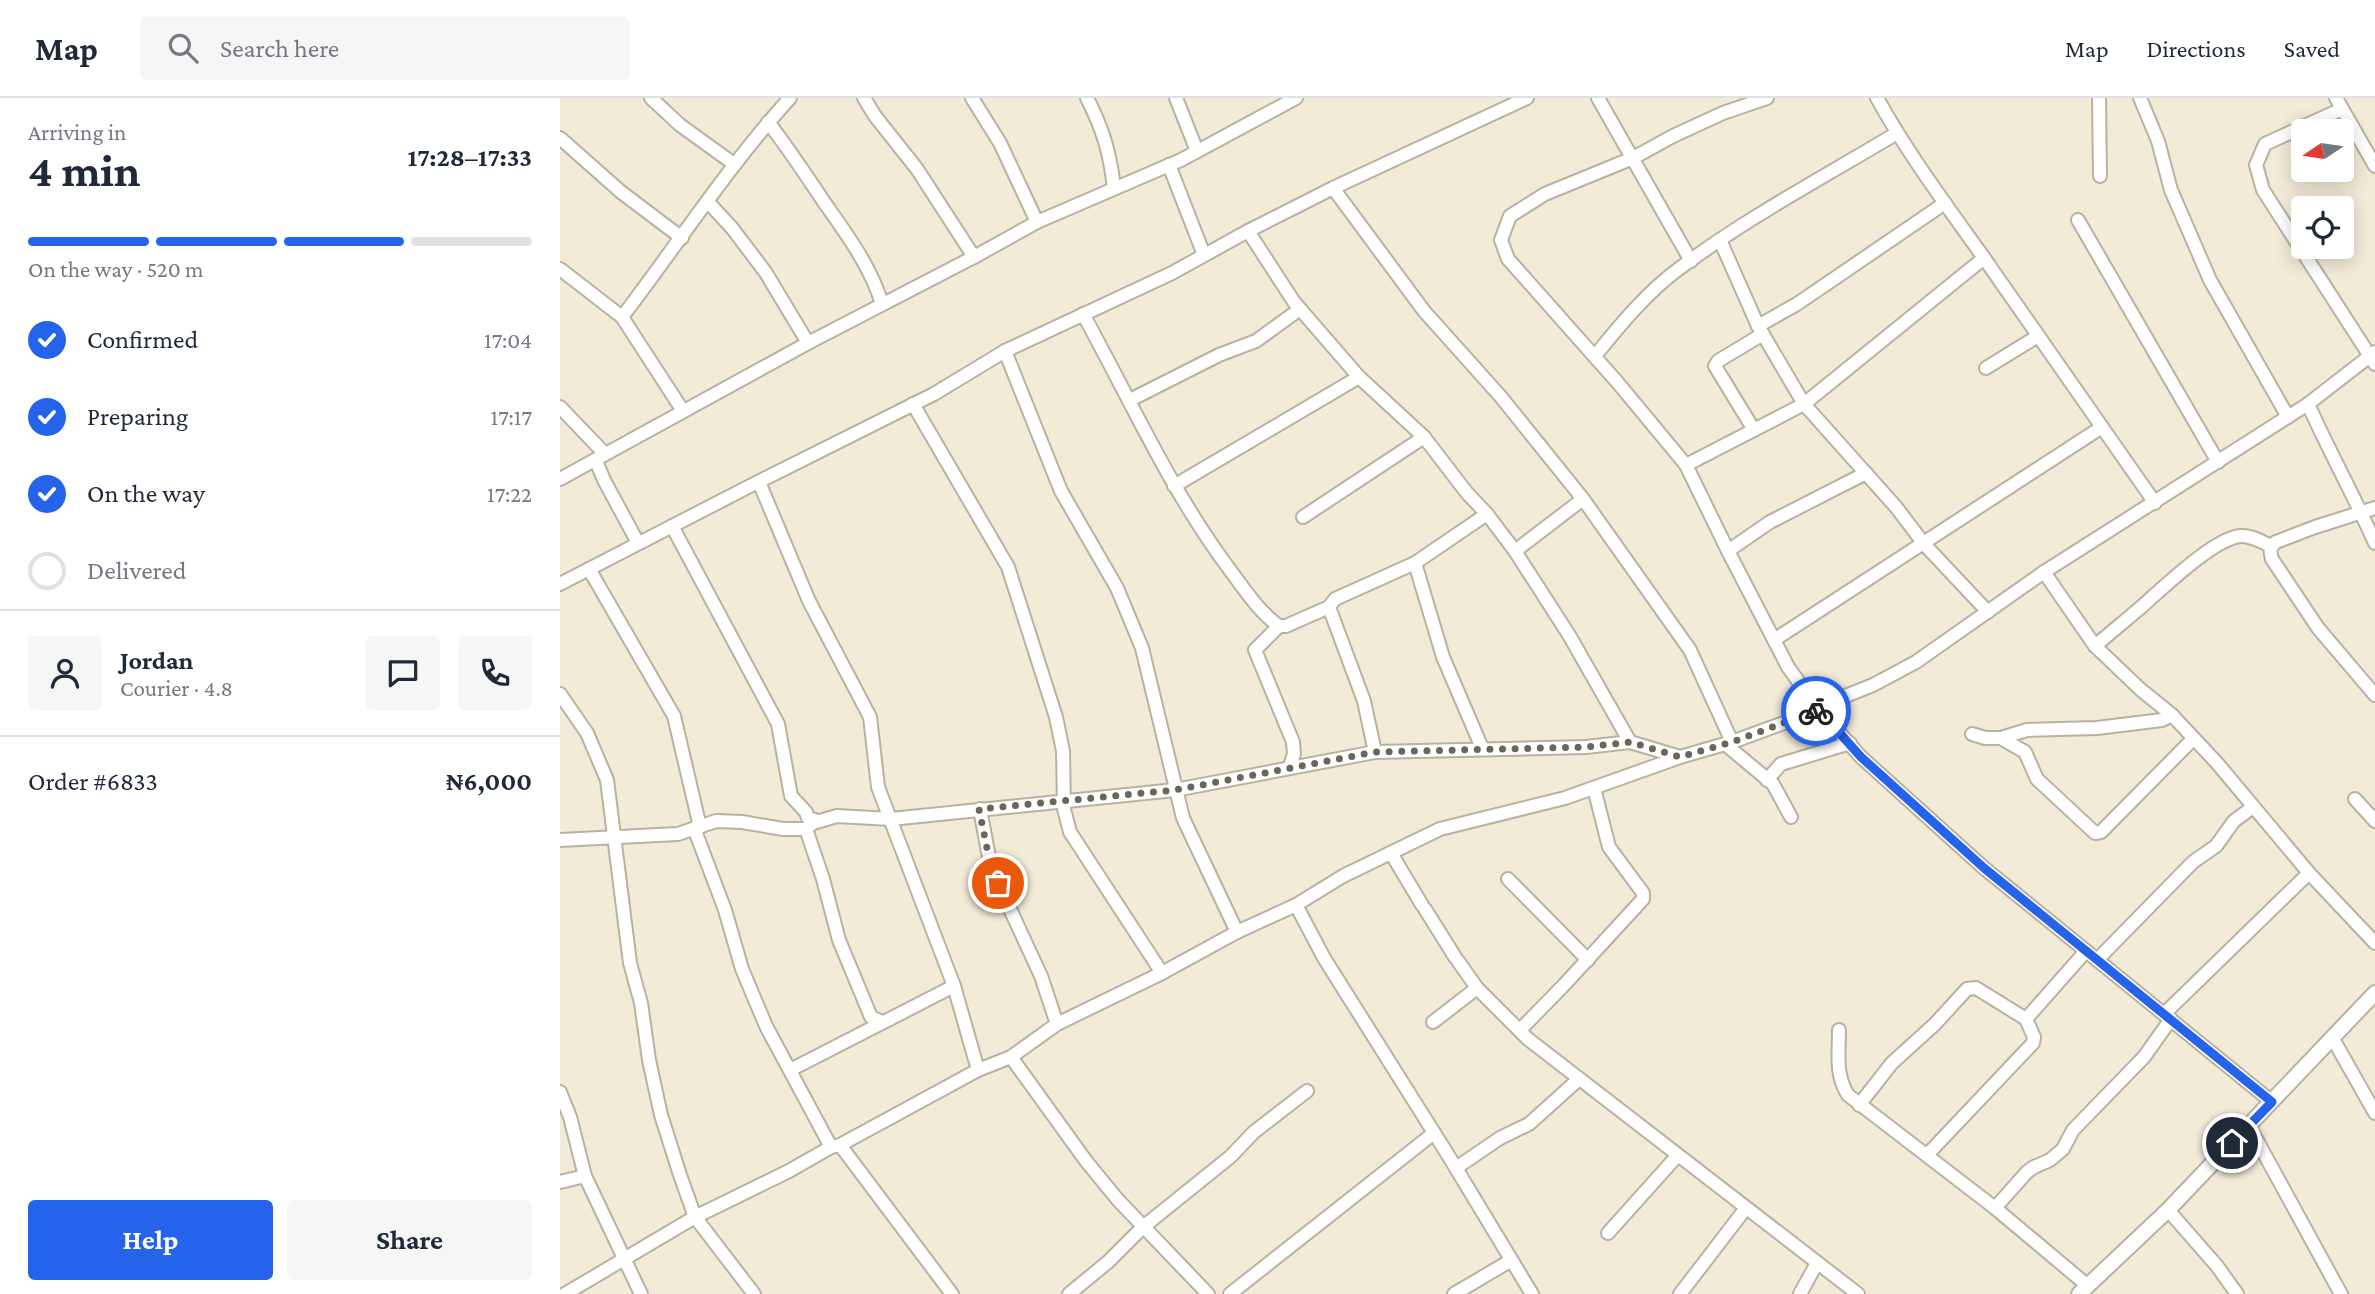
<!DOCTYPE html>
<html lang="en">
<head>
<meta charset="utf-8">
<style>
  :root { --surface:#fff; --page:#f6f6f7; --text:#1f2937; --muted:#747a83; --line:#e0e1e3; --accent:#2563eb }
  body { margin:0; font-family:"Crimson Pro",serif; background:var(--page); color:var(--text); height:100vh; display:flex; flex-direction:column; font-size:26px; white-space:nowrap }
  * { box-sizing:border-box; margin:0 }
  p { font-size:23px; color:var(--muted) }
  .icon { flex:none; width:38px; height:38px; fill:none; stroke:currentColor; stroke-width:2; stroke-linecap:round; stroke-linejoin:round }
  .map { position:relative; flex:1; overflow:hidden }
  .details { display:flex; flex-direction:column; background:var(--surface); width:560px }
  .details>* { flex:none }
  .needle { width:46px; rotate:257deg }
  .fabs { position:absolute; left:1731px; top:21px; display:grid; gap:14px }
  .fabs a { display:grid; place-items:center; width:63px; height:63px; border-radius:7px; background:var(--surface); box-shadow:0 4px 18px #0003; font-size:35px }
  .pin { position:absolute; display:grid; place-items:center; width:60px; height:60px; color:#fff; margin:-30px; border:4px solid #fff; border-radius:50%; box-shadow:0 2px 7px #0007 }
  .courier { position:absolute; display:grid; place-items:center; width:70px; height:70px; margin:-35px; border:5px solid #2563eb; border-radius:50%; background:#fff; color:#222; box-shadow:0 2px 9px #0007 }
  .headline em { font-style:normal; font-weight:700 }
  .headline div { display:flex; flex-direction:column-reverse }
  .headline { display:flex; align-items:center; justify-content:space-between; height:119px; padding:0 28px }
  h1 { font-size:46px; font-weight:700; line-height:52px }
  .bar { display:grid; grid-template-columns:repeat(4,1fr); gap:10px 7px; align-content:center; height:84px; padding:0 28px }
  .bar i { height:9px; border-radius:5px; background:var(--line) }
  .bar .on { background:var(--accent) }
  .bar p { grid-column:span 4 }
  .line { display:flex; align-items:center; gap:18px; padding:0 28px; border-top:2px solid var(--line) }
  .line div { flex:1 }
  .round { display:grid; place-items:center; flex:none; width:74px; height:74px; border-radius:7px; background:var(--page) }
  ol { padding:0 28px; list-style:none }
  li { display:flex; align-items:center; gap:21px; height:77px }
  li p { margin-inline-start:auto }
  li .icon { padding:7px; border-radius:50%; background:var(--accent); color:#fff; stroke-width:4 }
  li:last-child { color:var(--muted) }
  li i { width:38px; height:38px; border:4px solid var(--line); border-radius:50% }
  .action { display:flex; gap:14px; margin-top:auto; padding:14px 28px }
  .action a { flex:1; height:80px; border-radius:7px; background:var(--accent); color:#fff; font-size:28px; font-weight:700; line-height:80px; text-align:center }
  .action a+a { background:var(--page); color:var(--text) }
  header { display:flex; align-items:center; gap:42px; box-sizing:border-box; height:98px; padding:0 35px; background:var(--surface); border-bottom:2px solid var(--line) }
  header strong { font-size:33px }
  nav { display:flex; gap:38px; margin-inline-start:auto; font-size:24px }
  .search { width:490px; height:63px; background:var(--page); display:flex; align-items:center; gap:18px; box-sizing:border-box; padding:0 24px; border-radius:7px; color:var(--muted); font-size:26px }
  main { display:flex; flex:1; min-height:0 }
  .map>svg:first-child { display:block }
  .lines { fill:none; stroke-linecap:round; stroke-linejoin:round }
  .minor-casing { stroke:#b9b2a0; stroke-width:16 }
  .major-casing { stroke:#b9b2a0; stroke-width:18 }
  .minor { stroke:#fff; stroke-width:12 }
  .major { stroke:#fff; stroke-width:14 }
  .done { stroke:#6b665b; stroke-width:7; stroke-dasharray:0 12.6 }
  .route { stroke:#2563eb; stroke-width:9 }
</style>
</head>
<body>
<header>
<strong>Map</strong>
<div class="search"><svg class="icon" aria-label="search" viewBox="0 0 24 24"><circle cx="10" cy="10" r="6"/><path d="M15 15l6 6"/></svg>Search here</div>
<nav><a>Map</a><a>Directions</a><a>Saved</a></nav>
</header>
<main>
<section class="details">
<div class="headline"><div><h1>4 min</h1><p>Arriving in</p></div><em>17:28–17:33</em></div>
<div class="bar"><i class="on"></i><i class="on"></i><i class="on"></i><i></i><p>On the way · 520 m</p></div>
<ol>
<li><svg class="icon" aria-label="check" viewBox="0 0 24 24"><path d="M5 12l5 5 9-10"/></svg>Confirmed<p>17:04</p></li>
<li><svg class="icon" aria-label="check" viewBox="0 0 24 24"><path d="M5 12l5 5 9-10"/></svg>Preparing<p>17:17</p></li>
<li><svg class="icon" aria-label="check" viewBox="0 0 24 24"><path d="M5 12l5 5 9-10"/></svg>On the way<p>17:22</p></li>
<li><i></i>Delivered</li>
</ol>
<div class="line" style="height:126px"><a class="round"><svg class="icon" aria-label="person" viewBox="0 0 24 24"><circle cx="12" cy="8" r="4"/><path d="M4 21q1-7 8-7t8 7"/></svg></a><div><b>Jordan</b><p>Courier · 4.8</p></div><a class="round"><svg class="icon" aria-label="chat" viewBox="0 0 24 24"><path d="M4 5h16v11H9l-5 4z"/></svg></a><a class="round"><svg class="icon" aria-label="phone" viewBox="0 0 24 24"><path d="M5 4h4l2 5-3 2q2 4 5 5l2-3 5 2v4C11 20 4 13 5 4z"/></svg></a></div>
<div class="line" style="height:91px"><div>Order #6833</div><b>₦6,000</b></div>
<div class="action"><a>Help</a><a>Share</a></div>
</section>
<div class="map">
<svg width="1815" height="1196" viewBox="0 0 1815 1196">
  <rect width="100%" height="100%" fill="#f2ebd8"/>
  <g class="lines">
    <g class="minor-casing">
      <g id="minor">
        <polyline points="91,0 120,27 174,66"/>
        <polyline points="304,0 315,18 357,71 414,159"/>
        <polyline points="412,0 440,45 477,124"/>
        <path d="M527 0C543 31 550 55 554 90"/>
        <polyline points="616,0 637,53"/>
        <polyline points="1038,0 1131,163"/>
        <polyline points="1207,0 1163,15 1113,38 1073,60 985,96 950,118 941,142 948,161 1058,285 1126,367 1168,453 1228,569 1259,612 1301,659 1424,770 1712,1004"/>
        <path d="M1317 0C1348 56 1387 108 1424 160 1481 241 1538 323 1595 405"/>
        <polyline points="1539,0 1540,78"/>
        <polyline points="1580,0 1598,43 1611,92 1650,182 1728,319"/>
        <polyline points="1776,0 1815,68"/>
        <polyline points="1782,11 1705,46 1696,67 1703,92 1815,266"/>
        <path d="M208 24C228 50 246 77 264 104 286 135 311 169 322 206"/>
        <polyline points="0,40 61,94 122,140"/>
        <polyline points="609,67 644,157"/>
        <polyline points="773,90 864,213 941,299 1023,401 1130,552 1172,644"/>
        <polyline points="148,104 172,130 206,175 248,245"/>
        <polyline points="1518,122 1658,364"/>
        <polyline points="688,133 734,204 799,279 864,339 907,395 927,416 955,453 1009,537 1070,644"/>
        <polyline points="1160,142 1198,228 1244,306 1336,409 1364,446 1428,514"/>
        <polyline points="0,171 62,219 123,313"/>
        <path d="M523 216C571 303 610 392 670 472 684 491 700 515 719 528H726L769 509 775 501 855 465 927 416"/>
        <path d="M62 219C118 146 168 68 230 0"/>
        <polyline points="1198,228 1237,206 1385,105"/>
        <polyline points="445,253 501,393 557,490 582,550 623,720 677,834"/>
        <path d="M1035 258C1059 228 1088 193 1120 170 1188 119 1264 79 1337 35"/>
        <polyline points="1426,270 1478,238"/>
        <polyline points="570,302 659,257 696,243 740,211"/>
        <polyline points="353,306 448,469 496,619 503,653 504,711 510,734 602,875"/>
        <path d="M1748 306C1769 353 1794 398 1815 445"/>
        <polyline points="0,309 45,356"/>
        <polyline points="1194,332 1155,268 1158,263 1203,236"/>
        <polyline points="36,363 44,382 78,445"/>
        <polyline points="1126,367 1244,306 1424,160"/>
        <polyline points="0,381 248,245 414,159 477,124 621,62 736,0"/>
        <polyline points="199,384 249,503 310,619 318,689 394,888 418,972"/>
        <polyline points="614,388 799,279"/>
        <path d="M1815 410 1755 429 1716 444C1709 449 1710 454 1712 461L1758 530 1815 597"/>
        <polyline points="743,419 864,339"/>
        <polyline points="112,428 218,626 231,698 246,714 248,720 255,722 253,725"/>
        <polyline points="955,453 1023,401"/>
        <polyline points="1168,453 1210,424 1306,375"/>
        <polyline points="855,465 883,559 922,650"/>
        <polyline points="29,471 114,618 140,729"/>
        <polyline points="1484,474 1535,548 1580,591 1612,617 1657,665 1749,775 1815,845"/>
        <polyline points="0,486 186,390 374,296 445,253 612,175 688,133 773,90 967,0"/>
        <polyline points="769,509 804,603 815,654"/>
        <polyline points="719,528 695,552 733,644 734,656 730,668"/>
        <polyline points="1214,542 1542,329"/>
        <path d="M1535 548C1550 535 1565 523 1580 510 1602 491 1653 441 1680 438 1691 437 1702 444 1711 448"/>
        <polyline points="0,596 27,635 47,682 70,865 81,905 89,962 101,1017 120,1077 135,1119 194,1196"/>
        <polyline points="1412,636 1425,640 1441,640 1467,632 1537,630 1602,622 1612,617"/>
        <polyline points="1441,640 1465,654 1477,681 1535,735 1541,734 1633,641"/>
        <polyline points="1165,646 1213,686 1231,719"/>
        <polyline points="1207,682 1221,666 1290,645"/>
        <polyline points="1795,701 1815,723"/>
        <polyline points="420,711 431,770 481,878 497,926"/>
        <polyline points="134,730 165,812 182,871 206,928 271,1049"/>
        <polyline points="246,731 263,781 279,842 311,919 322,924"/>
        <polyline points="0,742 118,736 156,723 182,724 223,731 246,731 253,725 277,718 331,721 615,692 815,654 1026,649 1070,644 1120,659"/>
        <polyline points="831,755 862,807"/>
        <polyline points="948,781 1028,862"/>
        <polyline points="736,807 764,860 888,1057 972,1196"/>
        <polyline points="865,811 895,859"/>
        <polyline points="1537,862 1633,764 1656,748 1674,723 1693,709"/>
        <polyline points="898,863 917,890 968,941 1298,1196"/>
        <polyline points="1604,916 1749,775"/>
        <polyline points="873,924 917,890"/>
        <polyline points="960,932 1004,887 1083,801 1083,795 1049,749 1034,690"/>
        <path d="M1279 932C1279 955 1275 977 1288 997L1435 1110 1528 1188"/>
        <polyline points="1773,941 1815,1015"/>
        <polyline points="451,959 526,1063 558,1102 648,1196"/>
        <polyline points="236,969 394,888"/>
        <polyline points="0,994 10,1019 25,1078 81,1196"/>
        <polyline points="1299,1007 1332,965 1375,926 1407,891 1416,890 1466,921 1526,853"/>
        <polyline points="1689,1028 1781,1196"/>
        <polyline points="280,1047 392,1196"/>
        <polyline points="1367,1057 1473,945 1474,939 1466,921"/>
        <polyline points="896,1070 940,1040 969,1026 1019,981"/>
        <polyline points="0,1084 25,1078"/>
        <polyline points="1435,1110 1467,1074 1474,1069 1490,1062 1503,1051 1513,1032 1584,959 1611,921"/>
        <polyline points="1608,1112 1657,1168 1677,1196"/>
        <polyline points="1048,1135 1118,1057"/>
        <polyline points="5,1196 135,1119 229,1073 271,1049 280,1047 418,972 451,959 497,926 602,875 677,834 736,807 783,778 880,731 1005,700 1120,659 1172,644 1259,612 1278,601 1313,587 1356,564 1484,474 1748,306 1815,254"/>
        <polyline points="509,1196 548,1164 583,1129 670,1059 694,1034 747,993"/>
        <polyline points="670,1196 874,1035"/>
        <polyline points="894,1196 950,1163"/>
        <polyline points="1120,1196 1186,1110"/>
        <polyline points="1240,1196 1257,1165"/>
      </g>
    </g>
    <g class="major-casing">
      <polyline id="major" points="1519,1196 1608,1112 1815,895"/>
    </g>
    <use href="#minor" class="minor"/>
    <use href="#major" class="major"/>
  </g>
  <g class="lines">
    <polyline class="done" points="438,785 431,770 419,711 615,692 815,654 1026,649 1070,644 1120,659 1172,644 1256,613"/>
    <polyline class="route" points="1256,613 1259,612 1301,659 1424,770 1712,1004 1672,1045"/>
  </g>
</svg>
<div class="fabs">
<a><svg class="needle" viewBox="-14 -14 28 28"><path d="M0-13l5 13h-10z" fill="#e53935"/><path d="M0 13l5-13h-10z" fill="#747a83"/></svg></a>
<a><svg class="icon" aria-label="locate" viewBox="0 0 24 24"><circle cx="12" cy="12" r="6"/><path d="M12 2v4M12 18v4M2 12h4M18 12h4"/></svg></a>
</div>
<div class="pin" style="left:438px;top:785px;background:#ea580c"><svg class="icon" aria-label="bag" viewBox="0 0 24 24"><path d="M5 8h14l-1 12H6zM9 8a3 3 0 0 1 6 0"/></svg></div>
<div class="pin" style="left:1672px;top:1045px;background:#1f2937"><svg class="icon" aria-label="home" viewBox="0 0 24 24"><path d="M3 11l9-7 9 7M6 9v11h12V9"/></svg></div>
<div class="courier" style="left:1256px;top:613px"><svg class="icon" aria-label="bike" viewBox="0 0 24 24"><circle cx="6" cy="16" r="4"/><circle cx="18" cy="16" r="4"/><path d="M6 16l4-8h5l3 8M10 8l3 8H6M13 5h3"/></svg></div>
</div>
</main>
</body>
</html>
